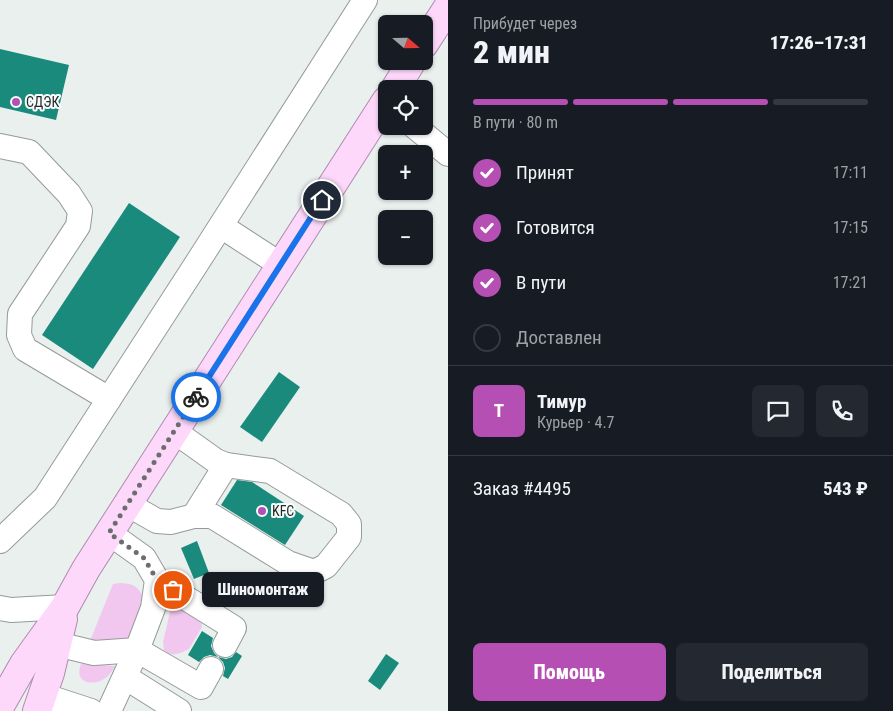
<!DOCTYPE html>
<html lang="ru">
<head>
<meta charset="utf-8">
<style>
  :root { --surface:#171b24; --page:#242831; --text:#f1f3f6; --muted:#9ea1a6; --line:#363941; --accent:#b54fb4 }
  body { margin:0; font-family:"Roboto Condensed",sans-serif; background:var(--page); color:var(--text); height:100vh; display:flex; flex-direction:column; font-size:19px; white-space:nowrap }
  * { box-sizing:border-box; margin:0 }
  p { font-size:16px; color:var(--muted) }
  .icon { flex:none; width:28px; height:28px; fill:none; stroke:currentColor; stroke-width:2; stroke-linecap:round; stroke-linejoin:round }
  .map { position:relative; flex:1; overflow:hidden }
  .details { display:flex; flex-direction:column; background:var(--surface); width:445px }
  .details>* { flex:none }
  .needle { width:32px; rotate:110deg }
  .buttons { position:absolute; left:378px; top:15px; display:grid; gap:10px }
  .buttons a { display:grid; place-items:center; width:55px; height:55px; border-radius:8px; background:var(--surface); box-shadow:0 1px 4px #0004; font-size:25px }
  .pin { position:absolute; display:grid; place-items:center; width:42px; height:42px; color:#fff; margin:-21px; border:2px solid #fff; border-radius:50%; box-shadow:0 1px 5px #0007 }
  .courier { position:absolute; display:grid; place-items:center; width:50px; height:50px; margin:-25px; border:4px solid #1a73e8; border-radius:50%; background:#fff; color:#222; box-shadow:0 1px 6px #0007 }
  .bubble { position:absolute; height:35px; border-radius:8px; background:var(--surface); box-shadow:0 1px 4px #0004; font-size:16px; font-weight:800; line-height:35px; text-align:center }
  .head em { font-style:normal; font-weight:800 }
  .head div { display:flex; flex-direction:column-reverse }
  .head { display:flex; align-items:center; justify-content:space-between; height:85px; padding:0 25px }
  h1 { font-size:32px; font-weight:800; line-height:38px }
  .bar { display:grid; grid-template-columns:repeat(4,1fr); gap:8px 5px; align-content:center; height:60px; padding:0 25px }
  .bar i { height:6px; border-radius:4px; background:var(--line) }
  .bar .active { background:var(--accent) }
  .bar p { grid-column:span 4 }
  .line { display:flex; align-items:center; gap:12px; padding:0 25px; border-top:1px solid var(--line) }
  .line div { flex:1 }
  .round { display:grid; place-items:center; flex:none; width:52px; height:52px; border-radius:8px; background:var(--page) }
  ol { padding:0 25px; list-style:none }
  li { display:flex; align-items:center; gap:15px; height:55px }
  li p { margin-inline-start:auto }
  li .icon { padding:5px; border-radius:50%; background:var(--accent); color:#fff; stroke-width:4 }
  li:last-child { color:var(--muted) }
  li i { width:28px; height:28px; border:2px solid var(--line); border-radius:50% }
  .action { display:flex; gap:10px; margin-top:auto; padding:10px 25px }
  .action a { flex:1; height:58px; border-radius:8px; background:var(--accent); color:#fff; font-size:20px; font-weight:800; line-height:58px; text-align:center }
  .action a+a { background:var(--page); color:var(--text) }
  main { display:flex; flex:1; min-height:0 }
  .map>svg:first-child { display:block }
  .green { fill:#f1c6ef }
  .building { fill:#198a7c }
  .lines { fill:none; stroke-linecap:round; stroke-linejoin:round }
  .minor-casing { stroke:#959b9a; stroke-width:26 }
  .major-casing { stroke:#b08ab0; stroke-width:30 }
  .minor { stroke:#fff; stroke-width:24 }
  .major { stroke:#fdd8fb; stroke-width:28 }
  .done { stroke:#6a6e6d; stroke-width:5; stroke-dasharray:0 9 }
  .route { stroke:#1a73e8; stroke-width:6 }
  .poi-dot { fill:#b54fb4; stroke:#f6fdfc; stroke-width:2 }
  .labels { text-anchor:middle; stroke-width:4; stroke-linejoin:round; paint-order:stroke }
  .poi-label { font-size:14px; fill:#252827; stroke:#f6fdfc; text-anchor:start }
</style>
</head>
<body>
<main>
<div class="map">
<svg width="448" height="711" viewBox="0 0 448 711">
  <rect width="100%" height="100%" fill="#e9f0ee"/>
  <g class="green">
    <path d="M120 583C135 584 137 586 144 598L131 640 122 644 90 641 113 584Z"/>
    <path d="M179 604 201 619 202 627 189 649C181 653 172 658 164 650L163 642 171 608Z"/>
    <path d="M81 664 115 666C113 669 111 673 108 676 96 687 73 685 81 664Z"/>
  </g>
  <g class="building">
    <polygon points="0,49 69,65 56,120 0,107"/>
    <polygon points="129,203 180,237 93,369 42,335"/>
    <polygon points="279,372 300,387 262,442 240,427"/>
    <polygon points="237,480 252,482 304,516 285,545 221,505"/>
    <polygon points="197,541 209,573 194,579 181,548"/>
    <polygon points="202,631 213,638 211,646 214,653 218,657 226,659 232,657 236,652 242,656 228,679 223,676 225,668 223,662 218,657 210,655 204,657 199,662 188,655"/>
    <polygon points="386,654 399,663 380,690 368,681"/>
  </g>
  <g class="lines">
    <g class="minor-casing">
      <g id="minor">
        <polyline points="414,126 448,154"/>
        <polyline points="0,146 29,152 69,194 80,211 78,226 20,314 19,335 25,349 109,399"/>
        <polyline points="221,226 281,265"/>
        <polyline points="127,504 157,521 171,522 194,516 212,516 288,563 314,572 326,566 349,537 349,524 341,514 270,471 226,465 216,461 174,431"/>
        <polyline points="194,516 226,465"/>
        <polyline points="109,533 144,558 157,580 153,608 137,650 109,711"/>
        <polyline points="0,541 45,498 197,263 365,0"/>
        <polyline points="157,580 234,628 225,645"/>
        <polyline points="0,608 11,610 65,607"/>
        <polyline points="57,644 94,653 137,650 201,687 211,669"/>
        <polyline points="125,677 179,711"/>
        <polyline points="42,695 91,711"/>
      </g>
    </g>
    <g class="major-casing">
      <g id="major">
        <polyline points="424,44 448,7"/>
        <polyline points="395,89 412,61"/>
        <polyline points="0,706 24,664 65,607 86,569 386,101"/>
        <polyline points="37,711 50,673 63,619"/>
      </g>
    </g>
    <use href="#minor" class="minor"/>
    <use href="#major" class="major"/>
  </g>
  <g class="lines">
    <polyline class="done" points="173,590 157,580 144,558 109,533 196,397"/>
    <polyline class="route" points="196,397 322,200"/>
  </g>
  <g class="poi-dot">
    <circle cx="16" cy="102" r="5"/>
    <circle cx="262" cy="511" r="5"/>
  </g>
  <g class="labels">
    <g class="poi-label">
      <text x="26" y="107">СДЭК</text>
      <text x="272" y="516">KFC</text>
    </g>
  </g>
</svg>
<div class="buttons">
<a><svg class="needle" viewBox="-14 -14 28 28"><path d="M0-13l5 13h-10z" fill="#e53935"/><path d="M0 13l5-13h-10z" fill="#9ea1a6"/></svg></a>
<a><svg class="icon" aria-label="locate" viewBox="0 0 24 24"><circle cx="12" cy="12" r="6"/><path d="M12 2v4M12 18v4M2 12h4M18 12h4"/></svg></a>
<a>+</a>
<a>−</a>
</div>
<div class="pin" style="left:173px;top:590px;background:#ea580c"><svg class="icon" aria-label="bag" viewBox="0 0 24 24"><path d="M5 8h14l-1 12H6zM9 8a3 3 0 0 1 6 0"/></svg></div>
<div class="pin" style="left:322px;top:200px;background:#1f2937"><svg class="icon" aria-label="home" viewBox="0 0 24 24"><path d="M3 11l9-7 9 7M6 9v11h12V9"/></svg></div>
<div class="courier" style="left:196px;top:397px"><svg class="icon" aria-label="bike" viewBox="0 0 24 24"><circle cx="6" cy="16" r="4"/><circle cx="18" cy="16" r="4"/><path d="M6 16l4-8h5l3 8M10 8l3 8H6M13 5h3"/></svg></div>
<div class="bubble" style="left:202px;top:572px;width:122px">Шиномонтаж</div>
</div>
<section class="details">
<div class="head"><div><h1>2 мин</h1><p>Прибудет через</p></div><em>17:26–17:31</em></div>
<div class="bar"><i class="active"></i><i class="active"></i><i class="active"></i><i></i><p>В пути · 80 m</p></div>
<ol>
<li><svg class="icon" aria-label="check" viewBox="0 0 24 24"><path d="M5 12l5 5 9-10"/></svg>Принят<p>17:11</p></li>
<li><svg class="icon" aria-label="check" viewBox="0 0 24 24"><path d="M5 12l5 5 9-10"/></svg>Готовится<p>17:15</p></li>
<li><svg class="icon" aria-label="check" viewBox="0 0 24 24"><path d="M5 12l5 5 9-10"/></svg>В пути<p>17:21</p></li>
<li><i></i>Доставлен</li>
</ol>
<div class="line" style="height:90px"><b class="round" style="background:var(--accent);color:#fff">Т</b><div><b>Тимур</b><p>Курьер · 4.7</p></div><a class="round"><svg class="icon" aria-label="chat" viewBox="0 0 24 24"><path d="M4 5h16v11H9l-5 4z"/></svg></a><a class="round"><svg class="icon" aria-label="phone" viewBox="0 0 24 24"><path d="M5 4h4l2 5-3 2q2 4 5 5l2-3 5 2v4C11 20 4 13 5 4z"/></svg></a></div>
<div class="line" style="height:65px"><div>Заказ #4495</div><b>543 ₽</b></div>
<div class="action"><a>Помощь</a><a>Поделиться</a></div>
</section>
</main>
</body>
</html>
